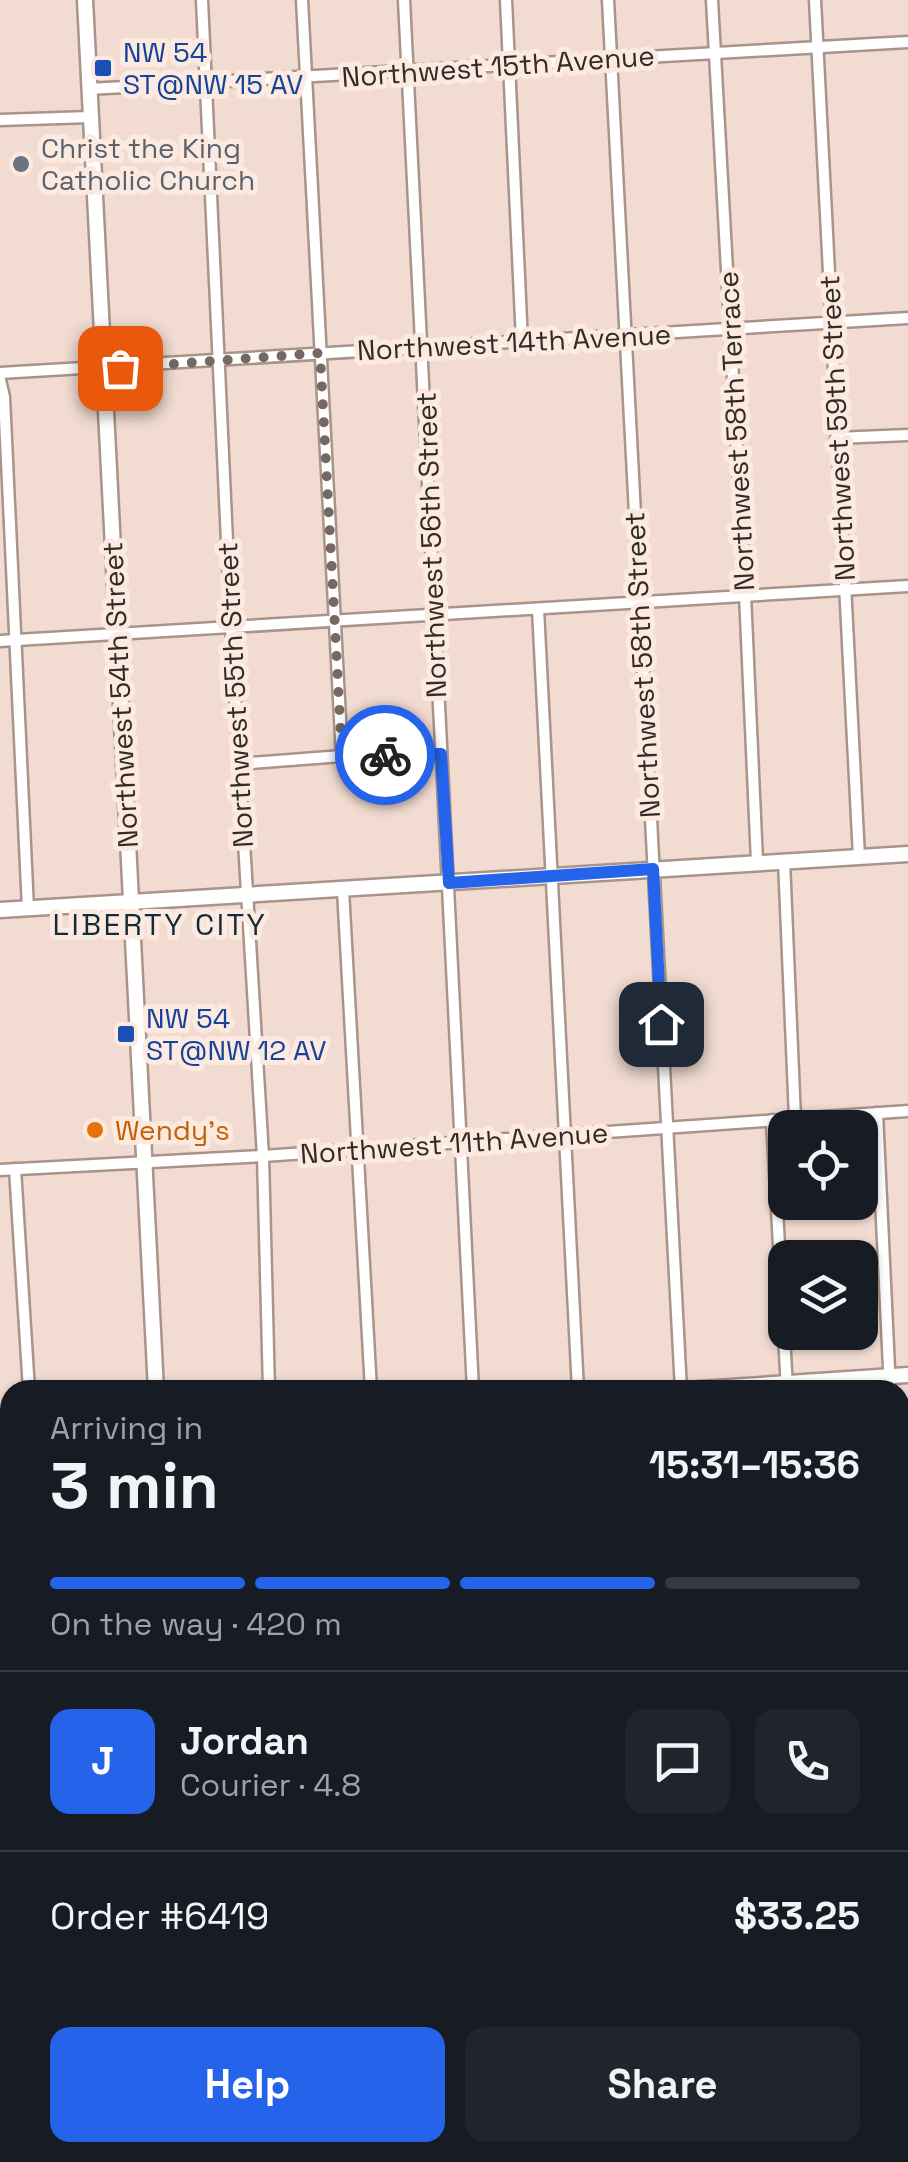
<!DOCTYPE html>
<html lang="en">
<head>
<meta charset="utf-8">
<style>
  :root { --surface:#171b24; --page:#20242c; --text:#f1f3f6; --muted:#9ea1a6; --line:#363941; --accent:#2563eb }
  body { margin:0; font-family:"Space Grotesk",sans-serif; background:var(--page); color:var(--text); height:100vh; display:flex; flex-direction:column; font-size:38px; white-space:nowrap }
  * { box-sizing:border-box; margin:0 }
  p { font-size:32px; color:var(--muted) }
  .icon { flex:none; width:55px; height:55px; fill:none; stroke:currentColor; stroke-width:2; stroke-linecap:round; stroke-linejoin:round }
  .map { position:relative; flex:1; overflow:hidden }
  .drawer { position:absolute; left:0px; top:1380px; width:910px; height:782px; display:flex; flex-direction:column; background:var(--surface); border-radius:30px 30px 0 0; box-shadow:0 2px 8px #0004 }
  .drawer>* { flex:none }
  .buttons { position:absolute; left:768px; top:1110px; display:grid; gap:20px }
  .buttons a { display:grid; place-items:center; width:110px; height:110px; border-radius:20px; background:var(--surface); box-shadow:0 2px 8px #0004; font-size:50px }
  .pin { position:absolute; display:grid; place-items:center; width:85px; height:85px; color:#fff; margin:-42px; border-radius:20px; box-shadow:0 5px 15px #0006 }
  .courier { position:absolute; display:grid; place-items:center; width:100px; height:100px; margin:-50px; border:8px solid #2563eb; border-radius:50%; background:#fff; color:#222; box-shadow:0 2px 12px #0007 }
  .headline em { font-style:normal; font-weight:700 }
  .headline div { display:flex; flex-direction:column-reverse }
  .headline { display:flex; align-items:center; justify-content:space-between; height:170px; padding:0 50px }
  h1 { font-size:65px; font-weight:700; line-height:75px }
  .bar { display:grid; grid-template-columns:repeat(4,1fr); gap:15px 10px; align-content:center; height:120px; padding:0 50px }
  .bar i { height:12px; border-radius:8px; background:var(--line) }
  .bar .active { background:var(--accent) }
  .bar p { grid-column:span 4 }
  .line { display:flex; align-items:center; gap:25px; padding:0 50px; border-top:2px solid var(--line) }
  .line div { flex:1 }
  .round { display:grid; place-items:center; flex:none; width:105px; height:105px; border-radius:20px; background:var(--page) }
  .primary-button { display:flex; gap:20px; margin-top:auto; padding:20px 50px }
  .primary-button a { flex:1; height:115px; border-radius:20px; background:var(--accent); color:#fff; font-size:40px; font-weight:700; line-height:115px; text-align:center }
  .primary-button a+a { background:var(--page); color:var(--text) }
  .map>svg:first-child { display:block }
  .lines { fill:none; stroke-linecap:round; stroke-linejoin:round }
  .street-casing { stroke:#a8948a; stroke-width:15 }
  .secondary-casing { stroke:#a8948a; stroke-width:19 }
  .primary-casing { stroke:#a8948a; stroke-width:20 }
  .highway-casing { stroke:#a8948a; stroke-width:22 }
  .street { stroke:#fff; stroke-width:10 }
  .secondary { stroke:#fff; stroke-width:14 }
  .primary { stroke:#fff; stroke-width:15 }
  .highway { stroke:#fff; stroke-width:18 }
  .highway-bridge-casing { stroke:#a8948a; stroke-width:22; stroke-linecap:butt }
  .highway-bridge { stroke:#fff; stroke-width:18 }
  .done { stroke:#766962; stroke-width:10; stroke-dasharray:0 18 }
  .route { stroke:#2563eb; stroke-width:12 }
  .transit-dot { fill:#1a4fb4; stroke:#fceae1; stroke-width:4 }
  .worship-dot { fill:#6b7280; stroke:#fceae1; stroke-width:4 }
  .food-dot { fill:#e8710a; stroke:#fceae1; stroke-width:4 }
  .labels { text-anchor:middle; stroke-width:10; stroke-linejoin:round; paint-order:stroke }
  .transit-label { font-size:28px; fill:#164399; stroke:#fceae1; text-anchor:start }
  .street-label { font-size:28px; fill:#332b27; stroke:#fceae1 }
  .worship-label { font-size:28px; fill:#5b616d; stroke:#fceae1; text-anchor:start }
  .food-label { font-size:28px; fill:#c56008; stroke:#fceae1; text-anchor:start }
  .neighbourhood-label { font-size:30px; letter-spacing:2.5px; fill:#122d39; stroke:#fceae1 }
</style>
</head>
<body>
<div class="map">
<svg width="908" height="2162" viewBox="0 0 908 2162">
  <rect width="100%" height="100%" fill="#f2dcd1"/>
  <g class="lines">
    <g class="street-casing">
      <g id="street">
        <polyline points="202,0 231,628 263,1156 269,1390"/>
        <polyline points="302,0 342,756"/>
        <polyline points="404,0 473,1390"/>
        <polyline points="506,0 522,341"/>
        <polyline points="608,0 681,1390"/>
        <polyline points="712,0 745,594 757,862"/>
        <polyline points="815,0 859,857"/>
        <polyline points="89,89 908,42"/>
        <polyline points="0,120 90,117"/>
        <polyline points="0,373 908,318"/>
        <polyline points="0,380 4,397 28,909"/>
        <polyline points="836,438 908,435"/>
        <polyline points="538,609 578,1390"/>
        <polyline points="0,641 908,586"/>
        <polyline points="238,764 342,756 441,754"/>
        <polyline points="784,861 795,1118"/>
        <polyline points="343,890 371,1390"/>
        <polyline points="877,1113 890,1390"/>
        <polyline points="772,1120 787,1389"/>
        <polyline points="15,1169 29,1390"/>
        <polyline points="0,1170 263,1156 908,1111"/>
        <polyline points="900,1505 908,1505"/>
        <polyline points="0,1585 10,1584"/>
        <polyline points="900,1637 908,1637"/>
        <polyline points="0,1674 10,1674"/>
        <polyline points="900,1701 908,1701"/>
        <polyline points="900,1764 908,1764"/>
        <polyline points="0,1766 10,1765"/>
      </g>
    </g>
    <g class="secondary-casing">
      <g id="secondary">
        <polyline points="85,0 156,1390"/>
        <polyline points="0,910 908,854"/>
        <polyline points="685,1390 908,1375"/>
        <polyline points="0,1427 10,1427"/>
        <polyline points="201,2152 201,2162"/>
        <polyline points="882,2152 908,2155"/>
      </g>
    </g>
    <g class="primary-casing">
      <g id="primary">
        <polyline points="900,1897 908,1896"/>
        <polyline points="0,1949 10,1948"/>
      </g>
    </g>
    <g class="highway-casing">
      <g id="highway">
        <polyline points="0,2126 10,2126"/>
        <polyline points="0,2151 10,2150"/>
        <polyline points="588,2152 644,2162"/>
        <polyline points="686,2152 733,2162"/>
        <polyline points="757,2152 802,2162"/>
        <polyline points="105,2159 190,2152"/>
        <polyline points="329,2162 435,2156 561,2162"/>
        <polyline points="847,2162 850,2162"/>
      </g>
    </g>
    <use href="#street" class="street"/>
    <use href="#secondary" class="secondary"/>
    <use href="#primary" class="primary"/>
    <use href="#highway" class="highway"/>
    <g class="highway-bridge-casing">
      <polyline id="highway-bridge" points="60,2162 105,2159"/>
    </g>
    <use href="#highway-bridge" class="highway-bridge"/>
  </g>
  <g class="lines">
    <polyline class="done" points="120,368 320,353 342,756 385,755"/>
    <polyline class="route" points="385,755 441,754 449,883 653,869 661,1024"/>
  </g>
  <g class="transit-dot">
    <rect x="93" y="58" width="20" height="20" rx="5"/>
    <rect x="116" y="1024" width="20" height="20" rx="5"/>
  </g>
  <circle class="worship-dot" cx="21" cy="164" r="10"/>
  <circle class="food-dot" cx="95" cy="1130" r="10"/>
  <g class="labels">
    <g class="transit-label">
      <text x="123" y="62">NW 54<tspan x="123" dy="32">ST@NW 15 AV</tspan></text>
      <text x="146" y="1028">NW 54<tspan x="146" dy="32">ST@NW 12 AV</tspan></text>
    </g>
    <g class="street-label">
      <text transform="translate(498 66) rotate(-4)" y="10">Northwest 15th Avenue</text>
      <text transform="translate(514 342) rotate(-3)" y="10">Northwest 14th Avenue</text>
      <text transform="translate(837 428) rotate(-93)" y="10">Northwest 59th Street</text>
      <text transform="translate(736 431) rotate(-93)" y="10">Northwest 58th Terrace</text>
      <text transform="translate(431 545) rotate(-92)" y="10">Northwest 56th Street</text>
      <text transform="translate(642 665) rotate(-93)" y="10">Northwest 58th Street</text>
      <text transform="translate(120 695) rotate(-93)" y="10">Northwest 54th Street</text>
      <text transform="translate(235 695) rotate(-93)" y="10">Northwest 55th Street</text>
      <text transform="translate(454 1143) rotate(-4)" y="10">Northwest 11th Avenue</text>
    </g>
    <g class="worship-label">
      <text x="41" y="158">Christ the King<tspan x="41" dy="32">Catholic Church</tspan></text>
    </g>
    <g class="food-label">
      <text x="115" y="1140">Wendy's</text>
    </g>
    <g class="neighbourhood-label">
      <text x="160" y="935">LIBERTY CITY</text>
    </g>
  </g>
</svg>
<div class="buttons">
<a><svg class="icon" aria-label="locate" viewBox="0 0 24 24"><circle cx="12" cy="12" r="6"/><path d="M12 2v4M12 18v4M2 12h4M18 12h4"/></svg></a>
<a><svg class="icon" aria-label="layers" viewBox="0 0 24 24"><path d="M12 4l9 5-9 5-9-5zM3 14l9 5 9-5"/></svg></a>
</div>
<div class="pin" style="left:120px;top:368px;background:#ea580c"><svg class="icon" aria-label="bag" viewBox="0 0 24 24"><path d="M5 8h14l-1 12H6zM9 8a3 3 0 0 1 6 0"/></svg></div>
<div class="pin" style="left:661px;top:1024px;background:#1f2937"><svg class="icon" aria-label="home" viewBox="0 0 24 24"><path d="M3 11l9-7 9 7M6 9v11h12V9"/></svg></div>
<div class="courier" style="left:385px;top:755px"><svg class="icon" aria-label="bike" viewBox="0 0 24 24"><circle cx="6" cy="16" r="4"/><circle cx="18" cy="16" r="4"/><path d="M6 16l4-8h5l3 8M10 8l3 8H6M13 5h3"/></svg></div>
<section class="drawer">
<div class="headline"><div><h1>3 min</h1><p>Arriving in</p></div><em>15:31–15:36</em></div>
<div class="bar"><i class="active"></i><i class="active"></i><i class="active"></i><i></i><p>On the way · 420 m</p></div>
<div class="line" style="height:180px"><b class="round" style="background:var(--accent);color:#fff">J</b><div><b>Jordan</b><p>Courier · 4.8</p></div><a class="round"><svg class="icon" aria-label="chat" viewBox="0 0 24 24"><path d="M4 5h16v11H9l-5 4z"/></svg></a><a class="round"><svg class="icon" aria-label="phone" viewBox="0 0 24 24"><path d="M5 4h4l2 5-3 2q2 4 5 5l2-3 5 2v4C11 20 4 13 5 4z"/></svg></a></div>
<div class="line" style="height:130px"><div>Order #6419</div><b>$33.25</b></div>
<div class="primary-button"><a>Help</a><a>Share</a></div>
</section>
</div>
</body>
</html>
